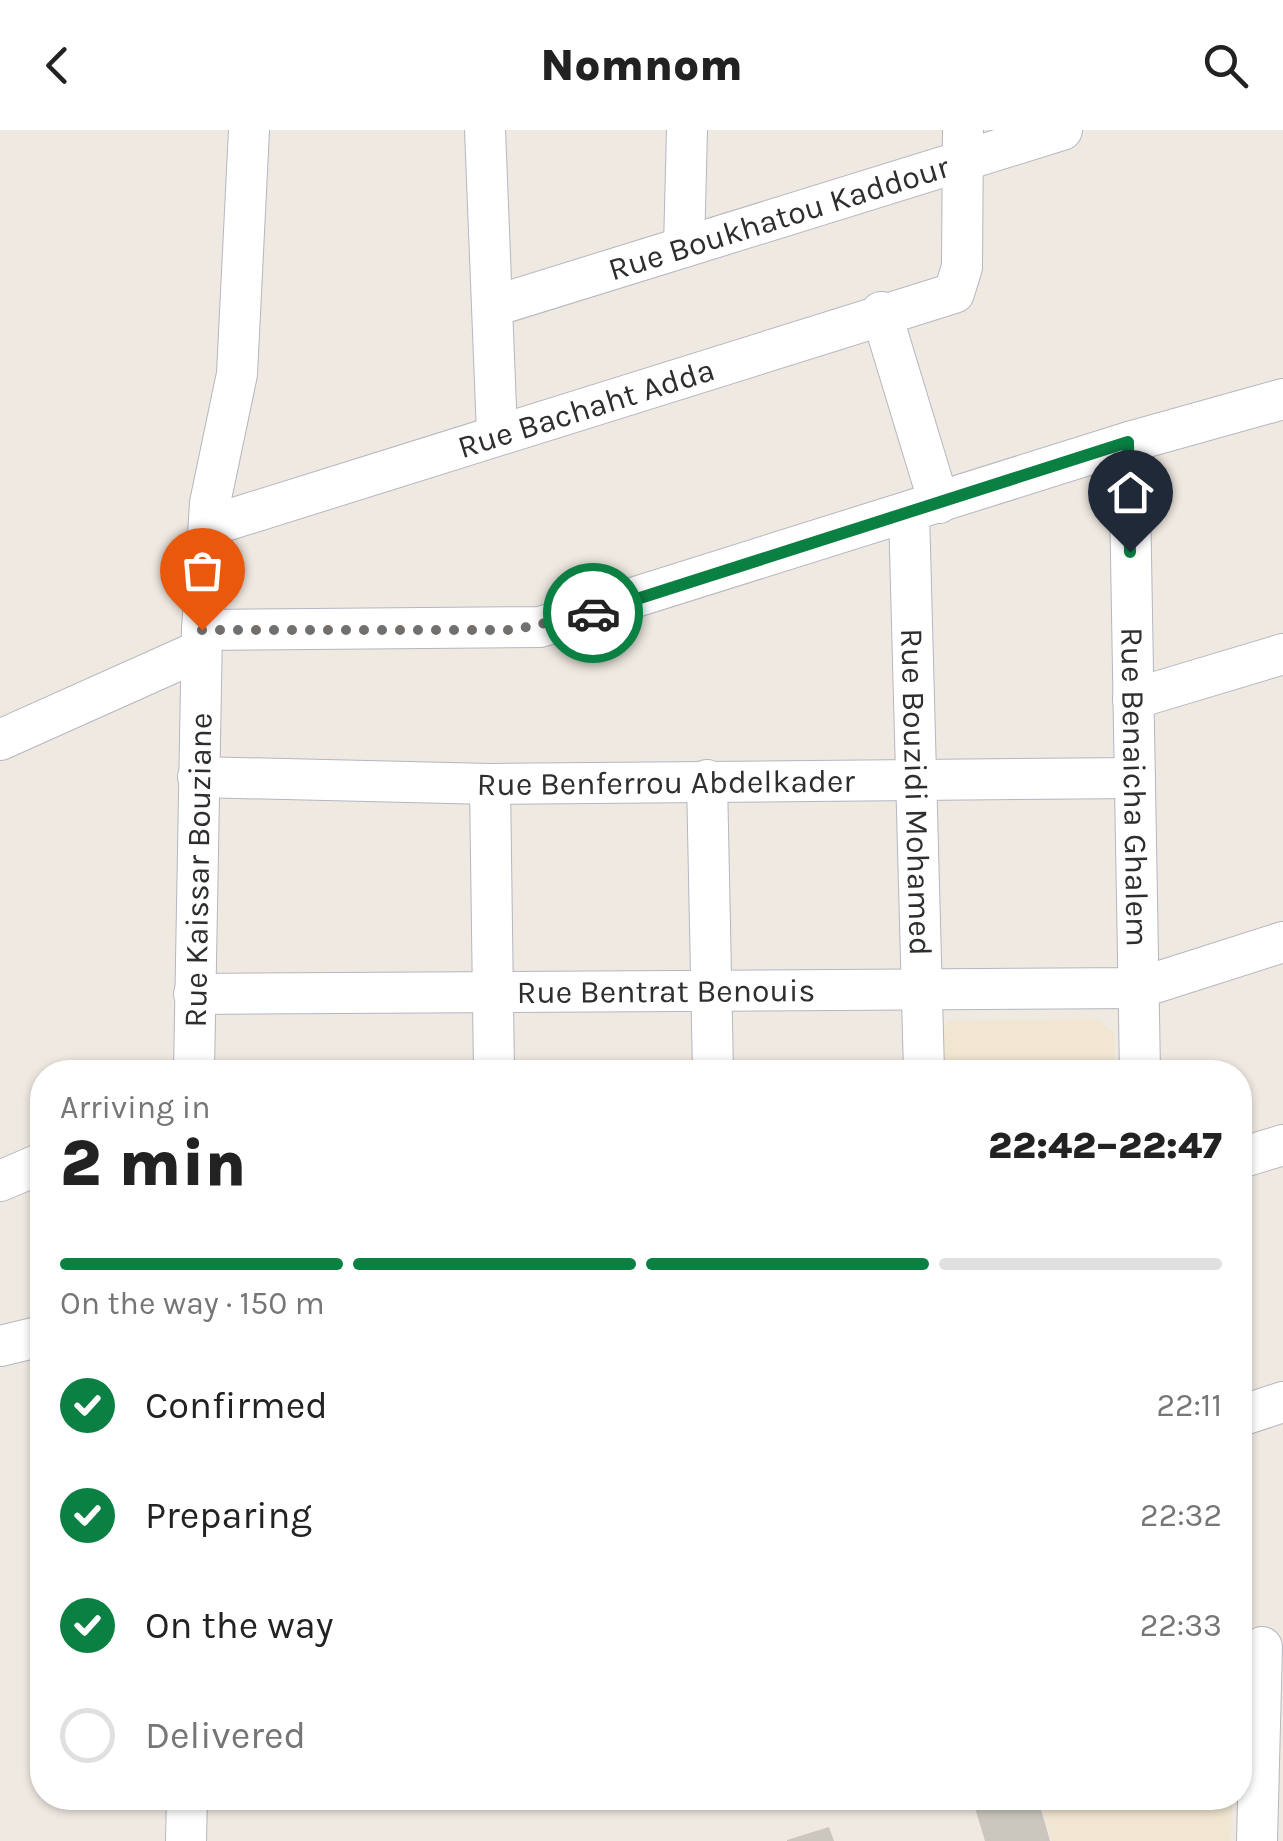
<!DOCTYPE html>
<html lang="en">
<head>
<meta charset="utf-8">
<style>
  :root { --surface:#fff; --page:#f2f2f2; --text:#222; --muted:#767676; --line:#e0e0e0; --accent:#0b8043 }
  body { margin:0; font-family:Karla,sans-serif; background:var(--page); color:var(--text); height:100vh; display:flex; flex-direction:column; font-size:38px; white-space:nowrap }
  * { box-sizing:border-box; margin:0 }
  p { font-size:32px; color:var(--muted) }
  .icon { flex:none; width:55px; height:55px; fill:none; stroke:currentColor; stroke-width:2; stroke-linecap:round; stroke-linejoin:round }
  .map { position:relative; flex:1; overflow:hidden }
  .side { position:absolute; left:30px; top:930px; width:1222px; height:750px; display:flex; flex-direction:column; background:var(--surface); border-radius:40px; box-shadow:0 2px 8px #0004 }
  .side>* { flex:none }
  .pin { position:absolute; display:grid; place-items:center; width:85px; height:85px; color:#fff; margin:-102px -42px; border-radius:50% 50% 50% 0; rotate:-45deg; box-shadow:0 0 10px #0007 }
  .pin .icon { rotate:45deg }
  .courier { position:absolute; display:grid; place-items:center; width:100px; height:100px; margin:-50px; border:8px solid #0b8043; border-radius:50%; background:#fff; color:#222; box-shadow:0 2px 12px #0007 }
  .head em { font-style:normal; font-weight:800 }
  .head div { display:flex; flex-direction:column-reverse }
  .head { display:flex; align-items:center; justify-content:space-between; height:170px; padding:0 30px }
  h1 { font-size:65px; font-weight:800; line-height:75px }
  .bar { display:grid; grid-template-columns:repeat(4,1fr); gap:15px 10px; align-content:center; height:120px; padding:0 30px }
  .bar i { height:12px; border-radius:8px; background:var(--line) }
  .bar .current { background:var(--accent) }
  .bar p { grid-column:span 4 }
  ol { padding:0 30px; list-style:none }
  li { display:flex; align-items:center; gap:30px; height:110px }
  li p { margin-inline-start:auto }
  li .icon { padding:10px; border-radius:50%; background:var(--accent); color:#fff; stroke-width:4 }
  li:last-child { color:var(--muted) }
  li i { width:55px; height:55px; border:5px solid var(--line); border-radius:50% }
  header { display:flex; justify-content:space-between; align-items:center; height:130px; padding:0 30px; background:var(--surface); font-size:45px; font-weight:800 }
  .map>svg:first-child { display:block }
  .education { fill:#f0e6d1 }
  .building { fill:#cbc7bf }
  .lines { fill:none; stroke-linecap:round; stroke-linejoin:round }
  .minor-casing { stroke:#b4b7c1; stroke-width:42 }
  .minor { stroke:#fff; stroke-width:40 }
  .done { stroke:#726f6d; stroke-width:10; stroke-dasharray:0 18 }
  .route { stroke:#0b8043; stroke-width:12 }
  .labels { text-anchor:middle; stroke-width:10; stroke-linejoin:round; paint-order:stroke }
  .street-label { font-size:32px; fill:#2e2e2e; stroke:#fff }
</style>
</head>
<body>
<header><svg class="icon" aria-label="back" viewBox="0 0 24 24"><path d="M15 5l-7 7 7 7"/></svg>Nomnom<svg class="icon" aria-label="search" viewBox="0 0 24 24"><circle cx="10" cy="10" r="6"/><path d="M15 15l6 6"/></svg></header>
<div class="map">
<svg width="1283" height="1711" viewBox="0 0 1283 1711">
  <rect width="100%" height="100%" fill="#efe9e1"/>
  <g class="education">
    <polygon points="1098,889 1114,903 1116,942 940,942 940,904 948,891"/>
    <polygon points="1040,1668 1232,1668 1231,1711 1052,1711"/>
  </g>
  <g class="building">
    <polygon points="972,1668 1038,1668 1050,1711 985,1711"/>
    <polygon points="829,1697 834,1711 787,1711 787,1710"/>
  </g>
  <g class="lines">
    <g class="minor-casing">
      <g id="minor">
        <polyline points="485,0 497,303"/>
        <polyline points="684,117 687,0"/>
        <path id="s1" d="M494 176 1062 0"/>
        <polyline points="881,182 939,373"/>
        <path id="s2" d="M1129 312 1140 942"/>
        <path id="s3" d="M909 382 924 942"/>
        <path id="s4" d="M209 396 954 163 962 137 963 0"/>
        <polyline points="202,500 540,497 1129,312 1283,269"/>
        <polyline points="1133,569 1283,524"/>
        <polyline points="0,610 201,520"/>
        <path id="s5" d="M198 647 490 654 1135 648"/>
        <polyline points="707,650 713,942"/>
        <polyline points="490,654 494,942"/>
        <path id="s6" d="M194 864 1139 858 1283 812"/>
        <path id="s7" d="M194 942 202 500 210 373 237 244 249 0"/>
        <polyline points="1240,1028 1283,1015"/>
        <polyline points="0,1051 42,1033"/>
        <polyline points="0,1216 42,1206"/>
        <polyline points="1240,1286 1283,1272"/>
        <polyline points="186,1711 187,1668"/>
        <polyline points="1257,1711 1262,1517"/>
      </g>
    </g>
    <use href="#minor" class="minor"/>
  </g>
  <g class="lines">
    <polyline class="done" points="202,500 513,500 593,483"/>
    <polyline class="route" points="593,483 1128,312 1130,422"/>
  </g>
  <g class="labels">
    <g class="street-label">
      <text dy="11" stroke="none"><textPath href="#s1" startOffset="298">Rue Boukhatou Kaddour</textPath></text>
      <text dy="11" stroke="none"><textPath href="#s4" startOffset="395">Rue Bachaht Adda</textPath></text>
      <text dy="11" stroke="none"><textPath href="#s5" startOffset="468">Rue Benferrou Abdelkader</textPath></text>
      <text dy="11" stroke="none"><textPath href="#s2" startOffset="345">Rue Benaicha Ghalem</textPath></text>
      <text dy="11" stroke="none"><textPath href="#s3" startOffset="280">Rue Bouzidi Mohamed</textPath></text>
      <text dy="11" stroke="none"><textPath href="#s7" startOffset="202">Rue Kaissar Bouziane</textPath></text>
      <text dy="11" stroke="none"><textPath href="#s6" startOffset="472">Rue Bentrat Benouis</textPath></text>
    </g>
  </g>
</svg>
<div class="pin" style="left:202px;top:500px;background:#ea580c"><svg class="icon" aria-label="bag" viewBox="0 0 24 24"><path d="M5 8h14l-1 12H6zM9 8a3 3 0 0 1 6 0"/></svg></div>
<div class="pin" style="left:1130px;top:422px;background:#1f2937"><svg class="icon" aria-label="home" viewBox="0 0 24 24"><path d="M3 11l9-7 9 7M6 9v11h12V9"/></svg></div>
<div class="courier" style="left:593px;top:483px"><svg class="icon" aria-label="car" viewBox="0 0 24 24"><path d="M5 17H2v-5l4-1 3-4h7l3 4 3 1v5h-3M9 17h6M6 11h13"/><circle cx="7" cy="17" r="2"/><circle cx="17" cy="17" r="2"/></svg></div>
<section class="side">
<div class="head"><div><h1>2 min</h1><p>Arriving in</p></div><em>22:42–22:47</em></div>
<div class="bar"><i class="current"></i><i class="current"></i><i class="current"></i><i></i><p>On the way · 150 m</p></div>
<ol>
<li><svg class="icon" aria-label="check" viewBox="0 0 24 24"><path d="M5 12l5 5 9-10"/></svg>Confirmed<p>22:11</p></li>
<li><svg class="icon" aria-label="check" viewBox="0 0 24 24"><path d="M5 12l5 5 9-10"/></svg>Preparing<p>22:32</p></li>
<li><svg class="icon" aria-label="check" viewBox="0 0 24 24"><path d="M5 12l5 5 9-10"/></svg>On the way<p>22:33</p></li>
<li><i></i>Delivered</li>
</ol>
</section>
</div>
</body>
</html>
